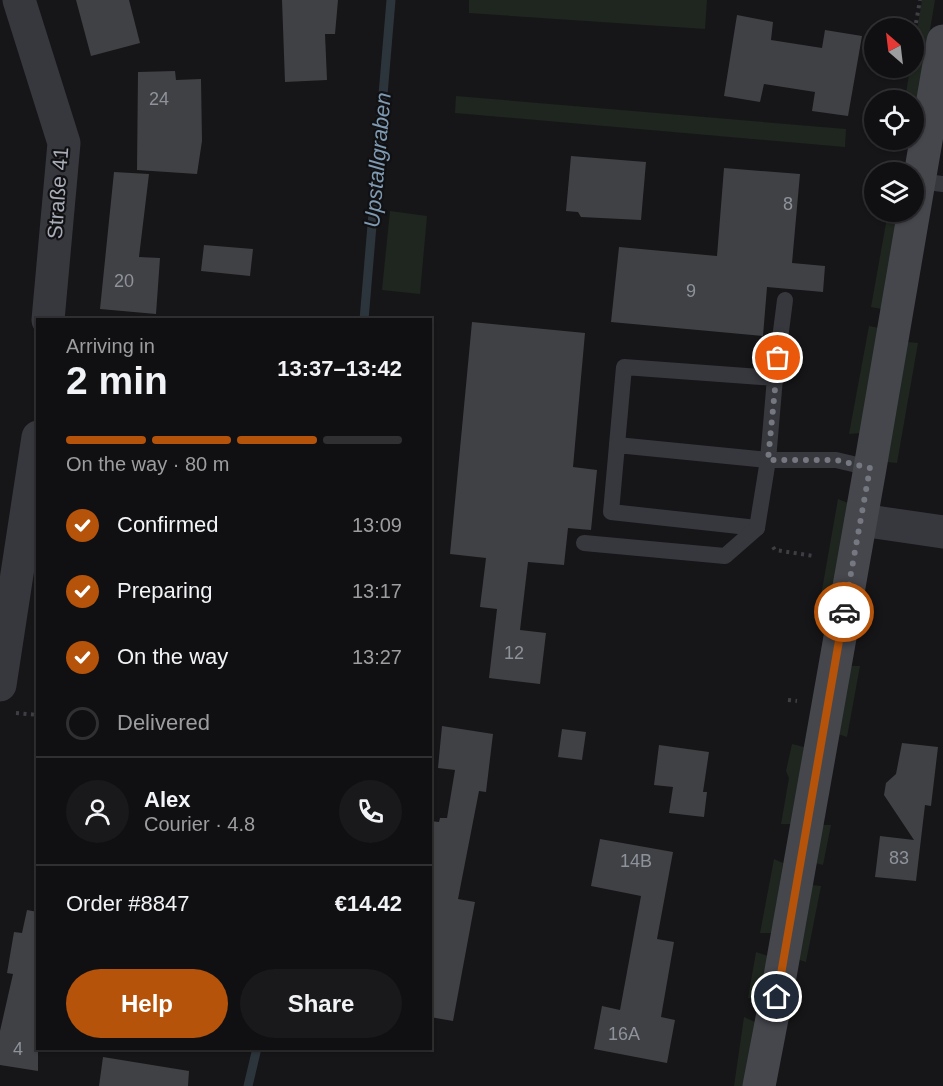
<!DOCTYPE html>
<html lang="en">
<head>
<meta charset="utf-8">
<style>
  :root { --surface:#101012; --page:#19191b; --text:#f1f3f6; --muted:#9c9d9f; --line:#303032; --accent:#b45309 }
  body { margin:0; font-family:Helvetica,sans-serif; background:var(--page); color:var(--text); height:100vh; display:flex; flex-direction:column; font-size:22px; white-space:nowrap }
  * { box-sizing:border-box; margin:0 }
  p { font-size:20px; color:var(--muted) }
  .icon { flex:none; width:33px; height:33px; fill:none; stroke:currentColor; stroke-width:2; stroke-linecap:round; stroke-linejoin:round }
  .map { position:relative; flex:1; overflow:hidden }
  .details { position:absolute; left:36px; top:318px; width:396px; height:732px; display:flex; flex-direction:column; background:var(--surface); border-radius:0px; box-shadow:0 2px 4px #0004,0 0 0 2px var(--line) }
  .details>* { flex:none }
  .needle { width:39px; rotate:332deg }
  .buttons { position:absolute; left:864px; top:18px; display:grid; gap:12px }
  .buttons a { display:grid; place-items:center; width:60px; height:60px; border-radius:50%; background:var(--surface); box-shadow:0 2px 4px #0004,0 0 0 2px var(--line); font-size:30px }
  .pin { position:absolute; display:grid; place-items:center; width:51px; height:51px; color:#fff; margin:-26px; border:3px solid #fff; border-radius:50%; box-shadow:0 2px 6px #0007 }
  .courier { position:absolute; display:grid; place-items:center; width:60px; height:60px; margin:-30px; border:4px solid #b45309; border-radius:50%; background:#fff; color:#222; box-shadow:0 2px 8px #0007 }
  .headline em { font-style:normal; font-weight:700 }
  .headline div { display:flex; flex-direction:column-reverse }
  .headline { display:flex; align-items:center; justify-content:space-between; height:102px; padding:0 30px }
  h1 { font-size:39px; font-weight:700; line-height:45px }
  .bar { display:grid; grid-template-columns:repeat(4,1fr); gap:9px 6px; align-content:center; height:72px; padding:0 30px }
  .bar i { height:8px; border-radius:4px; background:var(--line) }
  .bar .selected { background:var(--accent) }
  .bar p { grid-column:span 4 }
  .line { display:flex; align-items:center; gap:15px; padding:0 30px; border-top:2px solid var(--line) }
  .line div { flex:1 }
  .round { display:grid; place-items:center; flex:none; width:63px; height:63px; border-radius:32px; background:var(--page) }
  ol { padding:0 30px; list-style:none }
  li { display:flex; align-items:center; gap:18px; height:66px }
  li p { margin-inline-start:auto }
  li .icon { padding:6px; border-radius:50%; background:var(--accent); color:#fff; stroke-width:4 }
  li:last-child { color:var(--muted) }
  li i { width:33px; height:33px; border:3px solid var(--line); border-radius:50% }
  .action { display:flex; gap:12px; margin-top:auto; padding:12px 30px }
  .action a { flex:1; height:69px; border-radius:36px; background:var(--accent); color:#fff; font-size:24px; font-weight:700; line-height:69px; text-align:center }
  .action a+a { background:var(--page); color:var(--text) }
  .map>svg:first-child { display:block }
  .green { fill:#1e261f }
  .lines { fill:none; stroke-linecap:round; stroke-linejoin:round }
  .stream { stroke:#2c353c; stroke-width:9 }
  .building { fill:#404145 }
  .path { stroke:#3d3f44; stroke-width:4; stroke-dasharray:3 4.5; stroke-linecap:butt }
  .service { stroke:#37383d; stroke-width:16 }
  .minor { stroke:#37383d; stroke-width:33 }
  .secondary { stroke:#45474d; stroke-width:33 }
  .done { stroke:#757880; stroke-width:6; stroke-dasharray:0 10.8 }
  .route { stroke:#b45309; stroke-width:8 }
  .labels { text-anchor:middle; stroke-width:4.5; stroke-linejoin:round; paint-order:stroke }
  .number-label { font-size:18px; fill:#8e929b }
  .street-label { font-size:21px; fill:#a8adb8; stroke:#111113 }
  .water-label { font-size:22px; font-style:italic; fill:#7f9bb3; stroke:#111113 }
</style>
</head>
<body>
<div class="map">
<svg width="943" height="1086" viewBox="0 0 943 1086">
  <rect width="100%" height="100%" fill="#161618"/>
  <g class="green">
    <polygon points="469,0 707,0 705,29 469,13"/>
    <polygon points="922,0 935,0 914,126 914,100 905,100 910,68 914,68 914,49"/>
    <polygon points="456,96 846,129 845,147 455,113"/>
    <polygon points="390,211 427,216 420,294 382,290"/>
    <polygon points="888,212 899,212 882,309 871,307"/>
    <polygon points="869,326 879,328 861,433 849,434"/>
    <polygon points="907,342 918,343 897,463 887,462"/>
    <polygon points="838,499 848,503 827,621 814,618 819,607"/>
    <polygon points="851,666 860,666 847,737 838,734"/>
    <polygon points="792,744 804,747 792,824 781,824 789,778 786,771"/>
    <polygon points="821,825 831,825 823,865 815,863"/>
    <polygon points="774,859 783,863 772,933 760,933"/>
    <polygon points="811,885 821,886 806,962 797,959"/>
    <polygon points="756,952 768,956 759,999 748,998"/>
    <polygon points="744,1017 755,1022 745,1086 734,1086"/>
  </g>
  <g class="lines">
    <g class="stream">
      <polyline points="364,320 391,0"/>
      <polyline points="248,1086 257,1048"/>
    </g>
  </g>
  <g class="building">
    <polygon points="76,0 129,0 140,43 91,56"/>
    <polygon points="282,0 338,0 335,34 325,34 327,80 285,82"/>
    <polygon points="737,15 773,22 771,40 822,48 825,30 862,36 848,116 812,111 815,92 764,84 760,102 724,96"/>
    <polygon points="175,71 176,80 201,79 202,141 197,174 137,170 138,72"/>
    <polygon points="571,156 646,162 641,220 581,217 578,212 566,211"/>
    <polygon points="724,168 800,174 792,263 825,266 823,292 767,287 763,336 611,322 619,247 717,256"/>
    <polygon points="114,172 149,174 139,257 160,258 156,314 100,309"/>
    <polygon points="204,245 253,249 250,276 201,271"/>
    <polygon points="472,322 585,333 573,467 597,470 591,530 568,528 564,565 528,562 520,630 546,633 540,684 489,678 497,609 480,607 486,558 450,554"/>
    <polygon points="442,726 493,734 486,792 479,791 458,899 475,902 453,1021 430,1017 430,821 439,822 440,818 447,818 455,770 438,768"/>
    <polygon points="562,729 586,732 582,760 558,757"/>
    <polygon points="902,743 938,747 931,806 925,805 916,881 875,877 880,836 914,840 884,795 886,783 896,774"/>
    <polygon points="659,745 709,752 703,792 707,792 704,817 669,813 673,787 654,785"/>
    <polygon points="600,839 673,852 657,939 674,942 661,1017 675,1020 667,1063 594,1049 602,1006 620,1010 641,896 591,886"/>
    <polygon points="27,910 38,912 38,1071 0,1065 0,1031 13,974 7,973 14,932 22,933"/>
    <polygon points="103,1057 189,1071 188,1086 99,1086"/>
  </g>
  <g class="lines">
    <g class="path">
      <polyline points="916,23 920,0"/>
      <polyline points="773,547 775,550 814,556"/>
      <polyline points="788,700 797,701"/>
      <polyline points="16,713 38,715"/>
    </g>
    <g class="service">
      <polyline points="919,181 943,184"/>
      <polyline points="775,378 785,300"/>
      <polyline points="757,528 611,512 617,445 768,460 836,460 870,468"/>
      <polyline points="584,543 725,556 757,528 768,460 775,378 624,367 617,445"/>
    </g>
    <g class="minor">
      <polyline points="19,0 64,143 48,320"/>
      <polyline points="861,520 943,532"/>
      <polyline points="0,685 38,437"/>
    </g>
    <polyline class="secondary" points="759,1086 779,982 870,468 943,41"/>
  </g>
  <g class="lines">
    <polyline class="done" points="778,358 768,460 836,460 870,468 844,612"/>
    <polyline class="route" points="777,997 844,612"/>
  </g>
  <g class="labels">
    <g class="number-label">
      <text x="159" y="105">24</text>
      <text x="788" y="210">8</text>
      <text x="124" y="287">20</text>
      <text x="691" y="297">9</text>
      <text x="514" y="659">12</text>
      <text x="899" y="864">83</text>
      <text x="636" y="867">14B</text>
      <text x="624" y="1040">16A</text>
      <text x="18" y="1055">4</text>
    </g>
    <g class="street-label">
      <text transform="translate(58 193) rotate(-86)" y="7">Straße 41</text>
    </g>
    <g class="water-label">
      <text transform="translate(377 160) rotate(-85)" y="8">Upstallgraben</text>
    </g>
  </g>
</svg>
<div class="buttons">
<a><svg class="needle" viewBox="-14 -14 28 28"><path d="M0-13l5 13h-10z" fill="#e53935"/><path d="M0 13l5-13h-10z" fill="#9c9d9f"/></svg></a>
<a><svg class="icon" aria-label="locate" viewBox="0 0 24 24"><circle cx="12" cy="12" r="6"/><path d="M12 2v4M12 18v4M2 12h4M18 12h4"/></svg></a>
<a><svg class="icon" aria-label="layers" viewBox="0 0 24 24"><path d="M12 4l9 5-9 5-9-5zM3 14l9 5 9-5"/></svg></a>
</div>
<div class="pin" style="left:778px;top:358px;background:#ea580c"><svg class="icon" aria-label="bag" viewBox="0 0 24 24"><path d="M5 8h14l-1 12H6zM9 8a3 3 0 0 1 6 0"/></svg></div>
<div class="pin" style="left:777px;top:997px;background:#1f2937"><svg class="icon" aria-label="home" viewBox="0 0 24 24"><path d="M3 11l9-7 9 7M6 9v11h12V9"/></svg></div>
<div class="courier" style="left:844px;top:612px"><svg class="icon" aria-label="car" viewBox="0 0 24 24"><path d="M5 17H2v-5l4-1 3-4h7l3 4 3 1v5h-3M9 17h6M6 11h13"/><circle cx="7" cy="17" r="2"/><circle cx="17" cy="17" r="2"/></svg></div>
<section class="details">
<div class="headline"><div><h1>2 min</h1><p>Arriving in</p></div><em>13:37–13:42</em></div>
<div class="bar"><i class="selected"></i><i class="selected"></i><i class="selected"></i><i></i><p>On the way · 80 m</p></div>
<ol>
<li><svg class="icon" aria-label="check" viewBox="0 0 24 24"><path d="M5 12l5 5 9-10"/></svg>Confirmed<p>13:09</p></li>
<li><svg class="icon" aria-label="check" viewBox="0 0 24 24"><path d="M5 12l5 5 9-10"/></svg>Preparing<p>13:17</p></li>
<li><svg class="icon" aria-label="check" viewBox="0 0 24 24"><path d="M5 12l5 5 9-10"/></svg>On the way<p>13:27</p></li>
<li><i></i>Delivered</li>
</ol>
<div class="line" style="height:108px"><a class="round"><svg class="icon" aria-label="person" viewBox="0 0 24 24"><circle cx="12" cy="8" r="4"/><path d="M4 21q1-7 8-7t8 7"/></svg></a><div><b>Alex</b><p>Courier · 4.8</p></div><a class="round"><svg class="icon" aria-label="phone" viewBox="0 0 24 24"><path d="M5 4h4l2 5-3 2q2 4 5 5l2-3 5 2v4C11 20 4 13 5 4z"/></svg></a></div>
<div class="line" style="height:78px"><div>Order #8847</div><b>€14.42</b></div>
<div class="action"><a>Help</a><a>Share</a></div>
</section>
</div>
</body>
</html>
